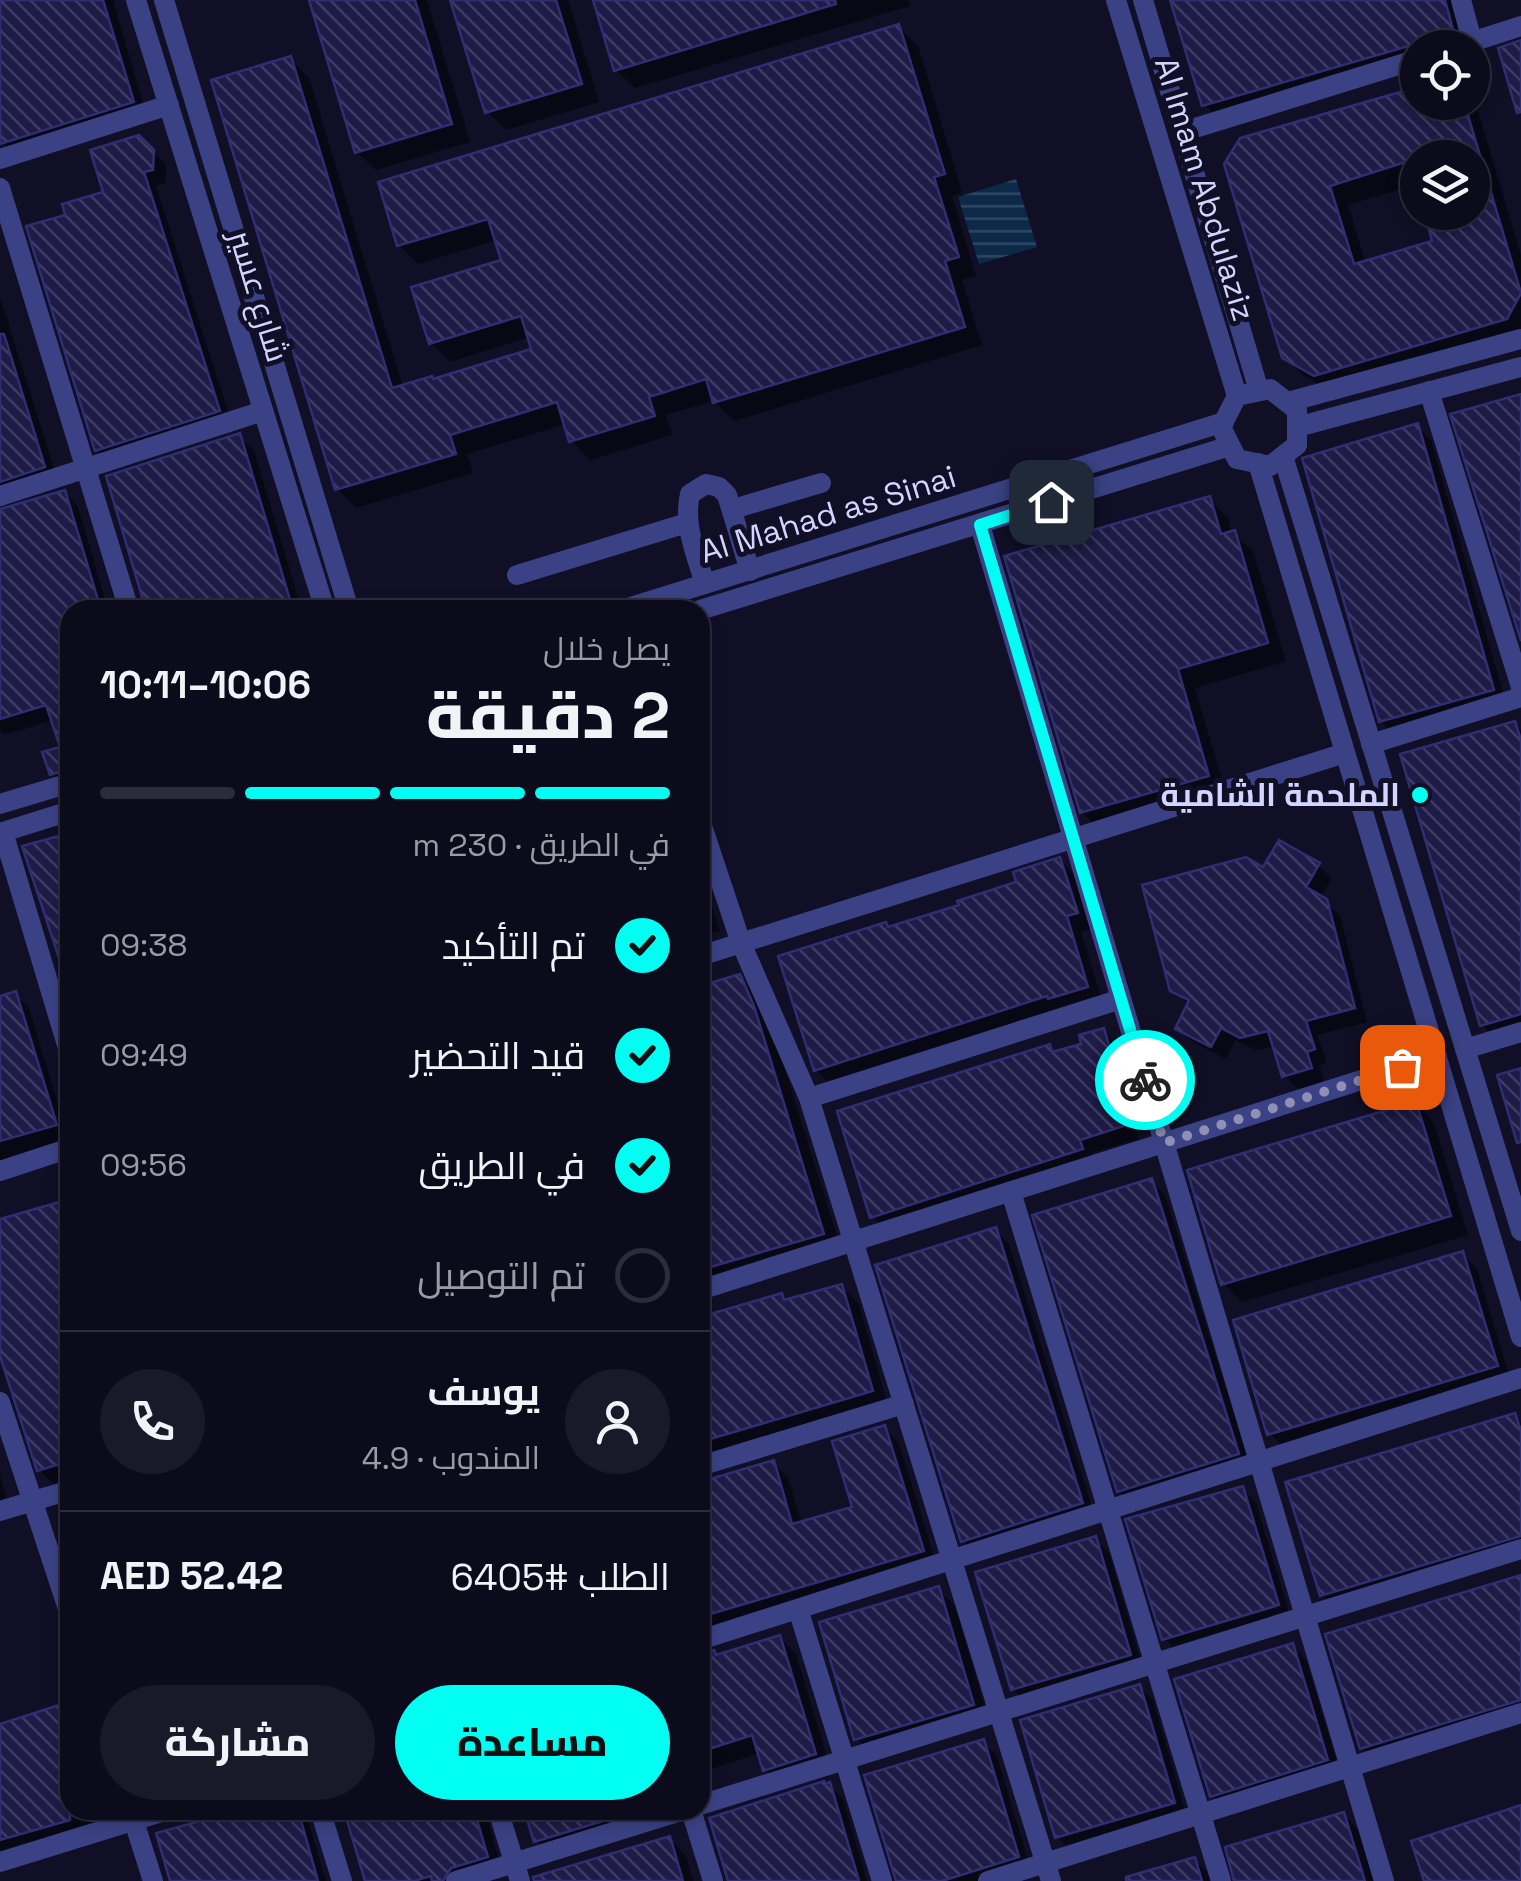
<!DOCTYPE html>
<html lang="ar">
<head>
<meta charset="utf-8">
<style>
  :root { --surface:#0c0b1c; --page:#1a1929; --text:#f1f3f6; --muted:#9a9ba3; --line:#2c2b3b; --accent:#01fef3 }
  body { margin:0; font-family:"Space Grotesk",Cairo,sans-serif; background:var(--page); color:var(--text); direction:rtl; height:100vh; display:flex; flex-direction:column; font-size:38px; white-space:nowrap }
  * { box-sizing:border-box; margin:0 }
  p { font-size:32px; color:var(--muted) }
  .icon { flex:none; width:55px; height:55px; fill:none; stroke:currentColor; stroke-width:2; stroke-linecap:round; stroke-linejoin:round }
  .map { position:relative; flex:1; overflow:hidden; direction:ltr }
  .side { position:absolute; left:60px; top:600px; width:650px; height:1220px; display:flex; flex-direction:column; background:var(--surface); border-radius:30px; box-shadow:0 5px 15px #0003,0 0 0 2px var(--line); direction:rtl }
  .side>* { flex:none }
  .tools { position:absolute; left:1400px; top:30px; display:grid; gap:20px }
  .tools a { display:grid; place-items:center; width:90px; height:90px; border-radius:50%; background:var(--surface); box-shadow:0 5px 15px #0003,0 0 0 2px var(--line); font-size:50px }
  .pin { position:absolute; display:grid; place-items:center; width:85px; height:85px; color:#fff; margin:-42px; border-radius:20px; box-shadow:0 5px 15px #0006 }
  .courier { position:absolute; display:grid; place-items:center; width:100px; height:100px; margin:-50px; border:8px solid #01fef3; border-radius:50%; background:#fff; color:#222; box-shadow:0 2px 12px #0007 }
  .overview em { font-style:normal; font-weight:800 }
  .overview div { display:flex; flex-direction:column-reverse }
  .overview { display:flex; align-items:center; justify-content:space-between; height:170px; padding:0 40px }
  h1 { font-size:65px; font-weight:800; line-height:75px }
  .bar { display:grid; grid-template-columns:repeat(4,1fr); gap:15px 10px; align-content:center; height:120px; padding:0 40px }
  .bar i { height:12px; border-radius:8px; background:var(--line) }
  .bar .current { background:var(--accent) }
  .bar p { grid-column:span 4 }
  .line { display:flex; align-items:center; gap:25px; padding:0 40px; border-top:2px solid var(--line) }
  .line div { flex:1 }
  .round { display:grid; place-items:center; flex:none; width:105px; height:105px; border-radius:52px; background:var(--page) }
  ol { padding:0 40px; list-style:none }
  li { display:flex; align-items:center; gap:30px; height:110px }
  li p { margin-inline-start:auto }
  li .icon { padding:10px; border-radius:50%; background:var(--accent); color:#111; stroke-width:4 }
  li:last-child { color:var(--muted) }
  li i { width:55px; height:55px; border:5px solid var(--line); border-radius:50% }
  .cta { display:flex; gap:20px; margin-top:auto; padding:20px 40px }
  .cta a { flex:1; height:115px; border-radius:60px; background:var(--accent); color:#111; font-size:40px; font-weight:800; line-height:115px; text-align:center }
  .cta a+a { background:var(--page); color:var(--text) }
  .map>svg:first-child { display:block }
  .water { fill:url(#water-rules) }
  .shadow { fill:#0007; fill-rule:evenodd }
  .building { fill:url(#building-back-hatch); stroke:#312d73; stroke-width:2.5; fill-rule:evenodd }
  .lines { fill:none; stroke-linecap:round; stroke-linejoin:round }
  .minor { stroke:#3a4285; stroke-width:20 }
  .done { stroke:#8f90b3; stroke-width:10; stroke-dasharray:0 18 }
  .route { stroke:#01fef3; stroke-width:12 }
  .poi-dot { fill:#01fef3; stroke:#100f26; stroke-width:4 }
  .labels { text-anchor:middle; stroke-width:10; stroke-linejoin:round; paint-order:stroke }
  .street-label { font-size:32px; fill:#d4d5ff; stroke:#100f26 }
  .poi-label { font-size:32px; font-weight:bold; fill:#d4d5ff; stroke:#100f26; text-anchor:end }
</style>
</head>
<body>
<div class="map">
<svg width="1521" height="1881" viewBox="0 0 1521 1881">
  <defs>
    <pattern id="water-rules" width="6" height="5" patternUnits="userSpaceOnUse" patternTransform="scale(2.5)"><rect width="6" height="5" fill="#0c2a48"/><path d="M0 2.5h6" fill="none" stroke="#2e4863"/></pattern>
    <pattern id="building-back-hatch" width="6" height="6" patternUnits="userSpaceOnUse" patternTransform="scale(2.5)"><rect width="6" height="6" fill="#1e1b47"/><path d="M-1 5l2 2M0 0l6 6M5-1l2 2" fill="none" stroke="#3e3b63"/></pattern>
  </defs>
  <rect width="100%" height="100%" fill="#100f26"/>
  <polygon class="water" points="1016,179 1037,247 979,264 958,197"/>
  <g class="shadow">
    <polygon points="0,0 113,0 147,117 17,158 2,142 0,135"/>
    <polygon points="311,0 427,0 470,142 376,170 357,152"/>
    <polygon points="453,0 568,0 599,102 506,130 487,111"/>
    <polygon points="595,0 908,0 910,6 635,88 616,70"/>
    <polygon points="1173,0 1453,0 1463,48 1418,48 1418,61 1218,118 1204,104"/>
    <polygon points="899,27 918,46 962,192 952,196 976,276 962,280 982,345 734,421 714,401 666,415 672,435 590,460 572,441 566,424 467,454 473,473 356,508 337,489 290,59 309,78 403,387 434,381 534,351 530,337 450,362 431,343 504,262 497,240 418,264 399,245"/>
    <path d="M1418 102H1470L1478 111 1521 255V339L1334 393 1304 376 1284 356 1227 164ZM1418 158H1472V212L1435 243 1366 264 1348 205 1418 184Z"/>
    <polygon points="152,150 166,164 166,183 156,186 232,424 111,464 97,450 68,216 106,194"/>
    <polygon points="0,297 58,481 9,497 0,506"/>
    <polygon points="1417,426 1431,440 1506,703 1395,735 1381,721"/>
    <polygon points="239,436 254,451 302,610 149,610"/>
    <polygon points="64,492 78,506 108,610 70,610 70,786 66,787 52,773 63,748 53,720 4,735 0,731 0,512"/>
    <polygon points="1209,499 1228,518 1232,533 1253,551 1286,661 1195,688 1226,794 1101,831 1082,812"/>
    <polygon points="1515,724 1521,730 1521,1033 1497,1040 1482,1025"/>
    <polygon points="1060,860 1076,876 1093,929 1081,932 1103,1003 832,1086 816,1070 890,929 962,907 1019,884"/>
    <polygon points="1318,865 1332,879 1320,898 1340,916 1367,1022 1317,1035 1327,1063 1319,1065 1324,1081 1298,1089 1285,1076 1275,1046 1256,1050 1235,1040 1226,1059 1192,1042 1178,1028 1190,1005 1173,989 1264,870"/>
    <polygon points="700,867 720,931 700,937"/>
    <polygon points="739,977 758,996 772,1028 842,1252 700,1295 700,1177 714,1173 700,1127 700,989"/>
    <polygon points="15,994 29,1008 69,1139 0,1160 0,999"/>
    <polygon points="1104,1031 1117,1045 1130,1089 1124,1091 1139,1139 1092,1153 1095,1162 886,1230 872,1217 1049,1047 1056,1053 1085,1045"/>
    <polygon points="1416,1104 1434,1123 1468,1235 1242,1302 1223,1283"/>
    <polygon points="1151,1181 1165,1195 1251,1467 1133,1505 1119,1491"/>
    <polygon points="70,1201 70,1484 57,1487 39,1470 0,1343 0,1222"/>
    <polygon points="995,1230 1009,1244 1095,1517 977,1555 963,1541"/>
    <polygon points="1462,1254 1477,1269 1511,1381 1285,1449 1270,1434"/>
    <polygon points="841,1286 859,1304 889,1409 700,1471 700,1320 781,1296 787,1302"/>
    <polygon points="1515,1415 1521,1422 1521,1553 1336,1609 1322,1595"/>
    <polygon points="884,1428 899,1443 937,1566 700,1637 700,1485 773,1463 788,1478 802,1524 855,1509"/>
    <polygon points="0,1475 12,1517 0,1520"/>
    <polygon points="1242,1489 1256,1503 1291,1619 1178,1652 1164,1638"/>
    <polygon points="1095,1539 1109,1553 1143,1669 1027,1703 1013,1689"/>
    <polygon points="1521,1578 1521,1718 1376,1761 1362,1747"/>
    <polygon points="938,1589 955,1606 989,1721 873,1755 857,1739"/>
    <polygon points="780,1638 796,1654 831,1770 782,1786 766,1770 760,1753 709,1770 700,1760 700,1657 717,1657"/>
    <polygon points="1292,1646 1306,1660 1340,1773 1226,1809 1212,1795"/>
    <polygon points="1139,1687 1153,1700 1187,1817 1071,1851 1057,1837"/>
    <polygon points="64,1706 70,1712 70,1810 112,1810 119,1830 10,1860 0,1850 0,1726"/>
    <polygon points="983,1742 997,1756 1031,1871 997,1881 898,1881"/>
    <polygon points="829,1785 843,1799 867,1881 731,1881"/>
    <polygon points="249,1810 305,1810 326,1881 172,1881"/>
    <polygon points="346,1810 485,1810 503,1873 481,1881 367,1881"/>
    <polygon points="527,1810 663,1810 550,1855 536,1841"/>
    <polygon points="1344,1815 1363,1834 1377,1881 1238,1881"/>
    <polygon points="670,1839 686,1856 693,1881 555,1881"/>
    <polygon points="1194,1859 1208,1873 1210,1881 1121,1881"/>
  </g>
  <g class="building">
    <polygon points="0,0 103,0 134,102 0,144"/>
    <polygon points="309,0 415,0 452,124 355,153"/>
    <polygon points="450,0 556,0 582,84 485,113"/>
    <polygon points="593,0 835,0 836,4 614,71"/>
    <polygon points="1170,0 1445,0 1454,33 1202,106"/>
    <polygon points="899,24 945,174 934,177 959,257 945,261 965,327 713,403 706,379 649,397 655,416 569,442 557,402 450,435 456,454 335,490 211,80 291,56 392,388 432,376 433,379 531,349 521,316 429,344 411,287 501,260 488,219 397,246 378,182"/>
    <polygon points="1521,40 1521,112 1517,113 1498,48"/>
    <path d="M1418 87V102H1464L1521 293 1507 319 1314 376 1282 358 1224 164 1240 138ZM1418 158H1472V212H1424L1432 241 1354 264 1330 186Z"/>
    <polygon points="139,135 154,150 153,170 144,172 220,411 95,451 26,226 65,215 62,204 103,192 90,150"/>
    <polygon points="0,334 4,334 45,467 0,482"/>
    <polygon points="1521,394 1521,641 1450,414"/>
    <polygon points="1418,423 1494,690 1379,722 1302,458"/>
    <polygon points="240,433 293,610 146,610 106,476"/>
    <polygon points="65,490 101,610 70,610 70,769 50,775 42,752 60,747 46,705 0,719 0,509"/>
    <polygon points="1210,496 1221,534 1235,530 1268,643 1178,669 1209,776 1080,813 1004,556"/>
    <polygon points="1515,721 1521,740 1521,1014 1480,1026 1400,754"/>
    <polygon points="70,833 70,978 66,979 22,846"/>
    <polygon points="1279,840 1320,863 1306,887 1327,899 1355,1008 1306,1021 1315,1049 1307,1052 1312,1068 1282,1077 1268,1031 1240,1038 1221,1028 1211,1047 1175,1029 1189,1000 1170,991 1142,885 1246,857 1263,867"/>
    <polygon points="1060,857 1078,913 1067,916 1088,987 1048,999 1047,996 814,1071 778,956 886,922 888,927 959,905 957,901 1016,882 1013,872"/>
    <polygon points="740,974 754,1006 824,1234 700,1270 700,1174 711,1171 700,1136 700,986"/>
    <polygon points="16,991 57,1125 0,1141 0,996"/>
    <polygon points="1104,1028 1118,1076 1112,1077 1127,1125 1080,1140 1083,1149 870,1218 837,1111 1050,1044 1052,1052 1081,1044 1079,1035"/>
    <polygon points="1521,1068 1521,1142 1517,1143 1497,1075"/>
    <polygon points="1416,1101 1451,1216 1221,1285 1187,1170"/>
    <polygon points="1152,1178 1239,1454 1117,1492 1032,1215"/>
    <polygon points="70,1199 70,1461 37,1471 0,1356 0,1219"/>
    <polygon points="996,1227 1083,1503 961,1542 875,1265"/>
    <polygon points="1463,1251 1498,1366 1267,1435 1233,1320"/>
    <polygon points="842,1284 873,1391 700,1442 700,1317 782,1293 784,1300"/>
    <polygon points="1515,1413 1521,1431 1521,1536 1320,1596 1285,1482"/>
    <polygon points="885,1425 924,1551 700,1617 700,1482 774,1460 792,1524 852,1507 832,1441"/>
    <polygon points="1243,1486 1279,1605 1162,1640 1125,1519"/>
    <polygon points="1096,1536 1131,1655 1011,1690 975,1572"/>
    <polygon points="1521,1575 1521,1700 1360,1749 1325,1634"/>
    <polygon points="939,1586 974,1705 854,1740 819,1622"/>
    <polygon points="780,1635 816,1754 763,1771 752,1735 700,1752 700,1654 714,1650 716,1655"/>
    <polygon points="1293,1643 1328,1760 1210,1797 1174,1679"/>
    <polygon points="1140,1684 1175,1803 1055,1838 1020,1720"/>
    <polygon points="65,1703 70,1719 70,1820 0,1840 0,1724"/>
    <polygon points="984,1739 1019,1857 942,1881 896,1881 864,1775"/>
    <polygon points="824,1781 825,1784 830,1782 859,1881 728,1881 709,1818"/>
    <polygon points="1521,1805 1521,1881 1424,1881 1411,1841"/>
    <polygon points="240,1810 298,1810 318,1881 170,1881 156,1833"/>
    <polygon points="344,1810 474,1810 488,1857 451,1868 443,1881 432,1881 431,1876 414,1881 365,1881"/>
    <polygon points="524,1810 636,1810 636,1811 534,1842"/>
    <polygon points="1344,1812 1365,1881 1234,1881 1225,1847"/>
    <polygon points="670,1836 683,1881 534,1881 533,1877"/>
    <polygon points="1195,1857 1202,1881 1126,1881 1126,1877"/>
  </g>
  <g class="lines">
    <g class="minor">
      <polyline points="136,0 325,610"/>
      <polyline points="164,0 349,610"/>
      <polyline points="1116,0 1237,396"/>
      <polyline points="1143,0 1259,391"/>
      <polyline points="1461,0 1472,41"/>
      <polyline points="1453,48 1521,26"/>
      <polyline points="1182,132 1418,59"/>
      <polyline points="0,159 169,105"/>
      <polyline points="0,188 129,610"/>
      <polygon points="1270,389 1297,410 1297,445 1270,466 1237,459 1221,427 1237,396"/>
      <polyline points="1429,391 1521,687"/>
      <polyline points="1288,402 1521,339"/>
      <polyline points="1297,427 1521,367"/>
      <polyline points="1283,456 1521,1231"/>
      <polyline points="1258,463 1521,1337"/>
      <polyline points="0,496 263,411"/>
      <polyline points="733,509 821,483"/>
      <polyline points="980,525 1384,1881"/>
      <polyline points="517,575 687,523"/>
      <path d="M705 584C696 554 683 525 690 494L706 484 719 487 727 495 750 571"/>
      <polyline points="621,610 1224,422"/>
      <polyline points="700,610 1230,446"/>
      <polyline points="1371,744 1521,697"/>
      <polyline points="0,804 70,783"/>
      <polyline points="700,820 741,943 809,1098 1051,1881"/>
      <polyline points="3,832 70,1055"/>
      <polyline points="0,833 70,811"/>
      <polyline points="700,956 1345,753"/>
      <polyline points="1465,1049 1521,1032"/>
      <polyline points="809,1098 1121,999"/>
      <polyline points="0,1171 70,1148"/>
      <polyline points="1011,1192 1221,1881"/>
      <polyline points="700,1290 1437,1056"/>
      <polyline points="0,1402 70,1615"/>
      <polyline points="700,1466 904,1404"/>
      <polyline points="0,1511 70,1490"/>
      <polyline points="798,1609 882,1881"/>
      <polyline points="700,1640 1521,1378"/>
      <polyline points="700,1805 1521,1549"/>
      <polyline points="320,1810 342,1881"/>
      <polyline points="498,1810 520,1881"/>
      <polyline points="691,1810 713,1881"/>
      <polyline points="131,1812 153,1881"/>
      <polyline points="0,1862 168,1810"/>
      <polyline points="456,1881 684,1810"/>
      <polyline points="988,1881 1521,1713"/>
    </g>
  </g>
  <g class="lines">
    <polyline class="done" points="1145,1080 1164,1143 1402,1067"/>
    <polyline class="route" points="1051,502 980,525 1145,1080"/>
  </g>
  <circle class="poi-dot" cx="1420" cy="795" r="10"/>
  <g class="labels">
    <g class="street-label">
      <text transform="translate(1205 189) rotate(73)" y="11">Al Imam Abdulaziz</text>
      <text transform="translate(259 296) rotate(73)" y="11">شارع عسير</text>
      <text transform="translate(828 514) rotate(-17)" y="11">Al Mahad as Sinai</text>
    </g>
    <g class="poi-label">
      <text x="1400" y="806">الملحمة الشامية</text>
    </g>
  </g>
</svg>
<div class="tools">
<a><svg class="icon" aria-label="locate" viewBox="0 0 24 24"><circle cx="12" cy="12" r="6"/><path d="M12 2v4M12 18v4M2 12h4M18 12h4"/></svg></a>
<a><svg class="icon" aria-label="layers" viewBox="0 0 24 24"><path d="M12 4l9 5-9 5-9-5zM3 14l9 5 9-5"/></svg></a>
</div>
<div class="pin" style="left:1402px;top:1067px;background:#ea580c"><svg class="icon" aria-label="bag" viewBox="0 0 24 24"><path d="M5 8h14l-1 12H6zM9 8a3 3 0 0 1 6 0"/></svg></div>
<div class="pin" style="left:1051px;top:502px;background:#1f2937"><svg class="icon" aria-label="home" viewBox="0 0 24 24"><path d="M3 11l9-7 9 7M6 9v11h12V9"/></svg></div>
<div class="courier" style="left:1145px;top:1080px"><svg class="icon" aria-label="bike" viewBox="0 0 24 24"><circle cx="6" cy="16" r="4"/><circle cx="18" cy="16" r="4"/><path d="M6 16l4-8h5l3 8M10 8l3 8H6M13 5h3"/></svg></div>
<section class="side">
<div class="overview"><div><h1>2 دقيقة</h1><p>يصل خلال</p></div><em>10:06–10:11</em></div>
<div class="bar"><i class="current"></i><i class="current"></i><i class="current"></i><i></i><p>في الطريق · 230 m</p></div>
<ol>
<li><svg class="icon" aria-label="check" viewBox="0 0 24 24"><path d="M5 12l5 5 9-10"/></svg>تم التأكيد<p>09:38</p></li>
<li><svg class="icon" aria-label="check" viewBox="0 0 24 24"><path d="M5 12l5 5 9-10"/></svg>قيد التحضير<p>09:49</p></li>
<li><svg class="icon" aria-label="check" viewBox="0 0 24 24"><path d="M5 12l5 5 9-10"/></svg>في الطريق<p>09:56</p></li>
<li><i></i>تم التوصيل</li>
</ol>
<div class="line" style="height:180px"><a class="round"><svg class="icon" aria-label="person" viewBox="0 0 24 24"><circle cx="12" cy="8" r="4"/><path d="M4 21q1-7 8-7t8 7"/></svg></a><div><b>يوسف</b><p>المندوب · 4.9</p></div><a class="round"><svg class="icon" aria-label="phone" viewBox="0 0 24 24"><path d="M5 4h4l2 5-3 2q2 4 5 5l2-3 5 2v4C11 20 4 13 5 4z"/></svg></a></div>
<div class="line" style="height:130px"><div>الطلب #6405</div><b>AED 52.42</b></div>
<div class="cta"><a>مساعدة</a><a>مشاركة</a></div>
</section>
</div>
</body>
</html>
